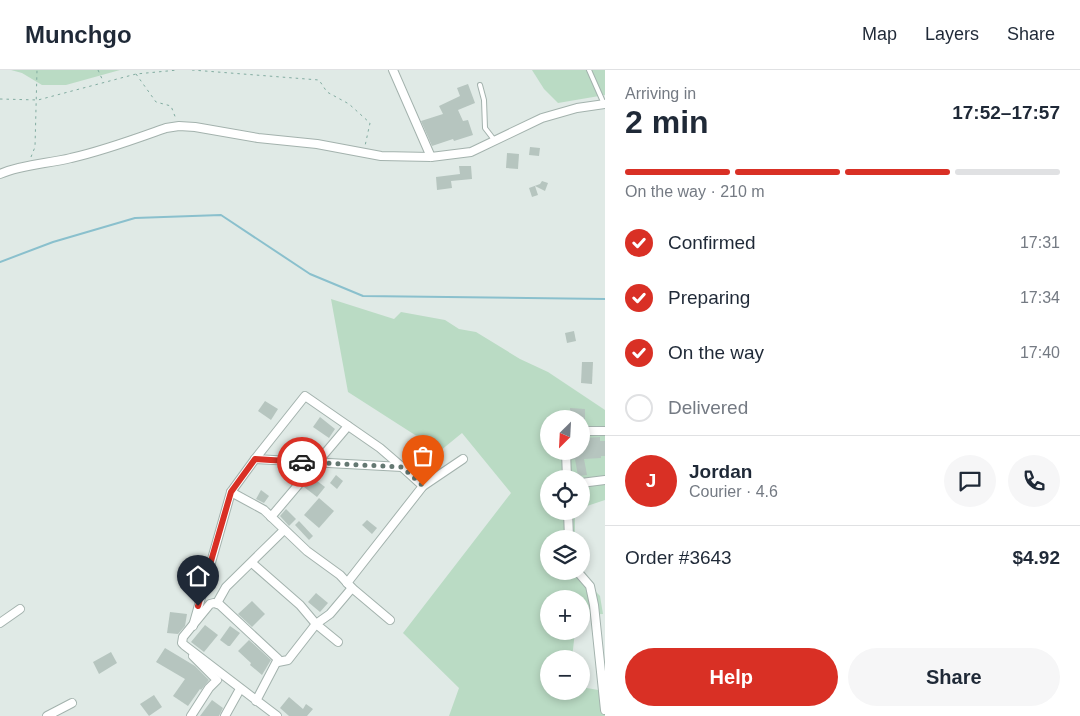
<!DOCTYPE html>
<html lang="en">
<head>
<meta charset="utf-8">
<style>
  :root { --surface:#fff; --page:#f6f6f7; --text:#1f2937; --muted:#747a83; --line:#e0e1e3; --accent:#d93025 }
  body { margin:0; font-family:Arial,sans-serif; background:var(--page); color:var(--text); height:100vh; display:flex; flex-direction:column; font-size:19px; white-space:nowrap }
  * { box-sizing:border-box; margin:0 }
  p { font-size:16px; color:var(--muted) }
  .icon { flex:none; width:28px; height:28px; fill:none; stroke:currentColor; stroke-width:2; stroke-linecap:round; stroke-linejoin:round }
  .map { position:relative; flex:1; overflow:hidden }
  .side { display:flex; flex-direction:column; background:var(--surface); width:475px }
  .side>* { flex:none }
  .needle { width:32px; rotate:204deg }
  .fabs { position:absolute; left:540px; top:340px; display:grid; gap:10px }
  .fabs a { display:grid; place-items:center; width:50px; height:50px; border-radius:50%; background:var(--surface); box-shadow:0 2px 8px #0003; font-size:25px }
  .pin { position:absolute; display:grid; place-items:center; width:42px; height:42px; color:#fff; margin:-51px -21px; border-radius:50% 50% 50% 0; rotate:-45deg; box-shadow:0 0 5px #0007 }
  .pin .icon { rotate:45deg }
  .courier { position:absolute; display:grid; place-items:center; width:50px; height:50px; margin:-25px; border:4px solid #d93025; border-radius:50%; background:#fff; color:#222; box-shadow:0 1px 6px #0007 }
  .overview em { font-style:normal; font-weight:800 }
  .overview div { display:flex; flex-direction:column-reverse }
  .overview { display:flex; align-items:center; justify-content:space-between; height:85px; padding:0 20px }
  h1 { font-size:32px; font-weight:800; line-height:38px }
  .bar { display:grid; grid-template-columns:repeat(4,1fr); gap:8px 5px; align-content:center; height:60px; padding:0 20px }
  .bar i { height:6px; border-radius:4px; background:var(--line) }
  .bar .selected { background:var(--accent) }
  .bar p { grid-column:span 4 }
  .line { display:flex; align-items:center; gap:12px; padding:0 20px; border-top:1px solid var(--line) }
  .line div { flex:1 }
  .round { display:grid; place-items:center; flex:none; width:52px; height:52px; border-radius:26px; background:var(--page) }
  ol { padding:0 20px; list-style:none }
  li { display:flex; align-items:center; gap:15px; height:55px }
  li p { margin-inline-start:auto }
  li .icon { padding:5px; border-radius:50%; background:var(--accent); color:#fff; stroke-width:4 }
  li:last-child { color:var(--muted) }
  li i { width:28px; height:28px; border:2px solid var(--line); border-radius:50% }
  .action { display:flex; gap:10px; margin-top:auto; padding:10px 20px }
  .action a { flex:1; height:58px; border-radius:30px; background:var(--accent); color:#fff; font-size:20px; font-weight:800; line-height:58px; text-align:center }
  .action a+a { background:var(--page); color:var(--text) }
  header { display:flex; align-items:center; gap:30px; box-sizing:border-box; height:70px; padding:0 25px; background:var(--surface); border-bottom:1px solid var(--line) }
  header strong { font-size:24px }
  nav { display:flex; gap:28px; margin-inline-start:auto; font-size:18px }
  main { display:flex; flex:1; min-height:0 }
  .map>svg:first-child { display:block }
  .green { fill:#badbc4; fill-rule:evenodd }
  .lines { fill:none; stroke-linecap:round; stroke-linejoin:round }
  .stream { stroke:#8ac0cd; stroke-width:2 }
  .building { fill:#b6c5bf }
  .service-casing { stroke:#a3b2ad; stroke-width:6 }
  .minor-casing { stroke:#a3b2ad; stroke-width:10 }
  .path { stroke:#82aca1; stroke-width:1; stroke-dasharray:2.5 4; stroke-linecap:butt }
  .service { stroke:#fff; stroke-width:4 }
  .minor { stroke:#fff; stroke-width:8 }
  .done { stroke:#647872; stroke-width:5; stroke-dasharray:0 9 }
  .route { stroke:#d93025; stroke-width:6 }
</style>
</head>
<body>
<header>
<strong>Munchgo</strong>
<nav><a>Map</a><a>Layers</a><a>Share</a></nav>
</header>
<main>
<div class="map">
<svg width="605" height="646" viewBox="0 0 605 646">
  <rect width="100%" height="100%" fill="#e0eae6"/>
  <g class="green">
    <polygon points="11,0 120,0 66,15 42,15 22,3"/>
    <polygon points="532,0 605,0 605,25 558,33 544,19"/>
    <path d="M331 229 394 249 401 242 445 250 459 259 476 262 520 289 548 302 605 340V430L581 438V409H549V441H575V469H549V501H576L600 526 603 544 581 545V529H549V561H575L572 589H549V621H581V617L604 621 605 646H449L459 618 403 563 511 423 462 363 440 381 348 322ZM549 349H581V381H549Z"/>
  </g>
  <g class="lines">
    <polyline class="stream" points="0,192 53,172 135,148 221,145 310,204 363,226 605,229"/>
  </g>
  <g class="building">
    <polygon points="468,14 475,33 458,40 463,51 468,50 473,65 454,71 453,69 432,76 421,51 443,44 439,36 460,26 457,18"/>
    <polygon points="530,77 540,78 539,86 529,85"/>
    <polygon points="507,83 519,84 518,99 506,98"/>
    <polygon points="459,96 471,96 472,109 451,111 452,118 437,120 436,107 460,104"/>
    <polygon points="542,111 548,113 545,121 535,116 538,125 532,127 529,118 540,114"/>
    <polygon points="574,261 576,271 567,273 565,263"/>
    <polygon points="582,292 593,292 592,314 581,313"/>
    <polygon points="265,331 278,339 271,350 258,341"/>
    <polygon points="570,338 585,339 585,349 570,349"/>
    <polygon points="320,347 335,359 329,368 313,357"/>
    <polygon points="600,367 600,371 605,371 605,386 601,386 601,388 584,389 587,405 578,406 575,389 572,390 572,381 581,381 581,373 585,372 585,368"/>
    <polygon points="412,377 420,378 418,392 410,391"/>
    <polygon points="336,405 343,411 337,419 330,413"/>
    <polygon points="312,407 325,417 317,427 304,417"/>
    <polygon points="261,420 269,426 264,433 256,429"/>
    <polygon points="319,428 334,441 319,458 304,445"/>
    <polygon points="286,439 296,449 289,456 280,446"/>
    <polygon points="367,450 377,458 372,464 362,455"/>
    <polygon points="299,451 313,466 309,470 295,455"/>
    <polygon points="316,523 328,533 320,542 308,532"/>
    <polygon points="252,531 265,544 252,557 238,544"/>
    <polygon points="170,542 187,544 185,556 178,564 167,563"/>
    <polygon points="205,555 218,565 204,582 191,572"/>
    <polygon points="230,556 240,563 230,576 228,576 220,570"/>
    <polygon points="249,570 271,590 262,605 250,595 251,593 238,581"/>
    <polygon points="165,578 195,596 209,610 201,620 200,619 188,636 173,626 185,609 156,592"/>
    <polygon points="111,582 117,593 99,604 93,592"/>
    <polygon points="154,625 162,637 149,646 140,634"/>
    <polygon points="289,627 303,639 306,634 313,639 307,646 289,646 280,638"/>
    <polygon points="212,630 223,638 219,646 200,646"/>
  </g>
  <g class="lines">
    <g class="service-casing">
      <g id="service">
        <polyline points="589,0 604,34"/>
        <polyline points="480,15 484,30 485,58 495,71"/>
      </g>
    </g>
    <g class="minor-casing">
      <g id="minor">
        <polyline points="393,0 431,87"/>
        <path d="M0 104C23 94 47 94 71 88 103 81 135 69 166 58L179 56 195 57 258 68 317 74 381 86 431 87 471 82 542 48 577 38 605 34"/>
        <polyline points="581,361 605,361"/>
        <polyline points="566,381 567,409"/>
        <polyline points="255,389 402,397 423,416 463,389"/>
        <polyline points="581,413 605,410"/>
        <polyline points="231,422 264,440 307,481 340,505 352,518 390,550"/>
        <polyline points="568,441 569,469"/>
        <polyline points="271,447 348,356"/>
        <polyline points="252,493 300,535 316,554 338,572"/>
        <polyline points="577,501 590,516 594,535 605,640"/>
        <polyline points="347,513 423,416"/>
        <polyline points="217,533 226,517 284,460"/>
        <polyline points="0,553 20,539"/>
        <polyline points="193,556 231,422 255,389 305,326 380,378 402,397"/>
        <polyline points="278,592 288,590 316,554 330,544 352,518"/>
        <polyline points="256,631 278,589 220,535 214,533 210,534 183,567 182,573 184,575 277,646"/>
        <polyline points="47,646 72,633"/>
        <polyline points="191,646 209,618 217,610 193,586"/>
        <polyline points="225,646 240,619"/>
      </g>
    </g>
    <g class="path">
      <polyline points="98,0 103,11"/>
      <polyline points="192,0 319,10 327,22 349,34 370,53 365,76"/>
      <polyline points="136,4 156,32 171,36 176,49"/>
      <polyline points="0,29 38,30 136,4 178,0"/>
      <polyline points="31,87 35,77 37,0"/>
    </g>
    <use href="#service" class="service"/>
    <use href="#minor" class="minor"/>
  </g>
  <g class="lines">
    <polyline class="done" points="302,392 402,397 423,416"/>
    <polyline class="route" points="198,536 231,422 255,389 302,392"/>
  </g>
</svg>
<div class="fabs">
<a><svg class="needle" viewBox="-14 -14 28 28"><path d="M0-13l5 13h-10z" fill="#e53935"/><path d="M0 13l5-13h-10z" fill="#747a83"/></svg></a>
<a><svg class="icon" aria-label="locate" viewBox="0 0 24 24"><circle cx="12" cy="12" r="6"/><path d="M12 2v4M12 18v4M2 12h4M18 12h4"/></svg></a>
<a><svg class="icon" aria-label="layers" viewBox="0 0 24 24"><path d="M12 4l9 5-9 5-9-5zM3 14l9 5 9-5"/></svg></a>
<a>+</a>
<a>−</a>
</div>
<div class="pin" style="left:423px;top:416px;background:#ea580c"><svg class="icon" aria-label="bag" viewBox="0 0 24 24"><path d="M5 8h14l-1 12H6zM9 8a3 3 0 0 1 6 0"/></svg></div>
<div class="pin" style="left:198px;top:536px;background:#1f2937"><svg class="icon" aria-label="home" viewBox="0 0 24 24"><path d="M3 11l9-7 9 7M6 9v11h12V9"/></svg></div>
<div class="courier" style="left:302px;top:392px"><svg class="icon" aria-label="car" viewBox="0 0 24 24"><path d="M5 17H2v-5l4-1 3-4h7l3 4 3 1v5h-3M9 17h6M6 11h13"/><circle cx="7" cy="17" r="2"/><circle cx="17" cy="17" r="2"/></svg></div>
</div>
<section class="side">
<div class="overview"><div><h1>2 min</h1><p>Arriving in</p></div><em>17:52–17:57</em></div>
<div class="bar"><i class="selected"></i><i class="selected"></i><i class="selected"></i><i></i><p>On the way · 210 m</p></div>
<ol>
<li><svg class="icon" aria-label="check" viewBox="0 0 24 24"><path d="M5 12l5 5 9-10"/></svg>Confirmed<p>17:31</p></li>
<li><svg class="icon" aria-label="check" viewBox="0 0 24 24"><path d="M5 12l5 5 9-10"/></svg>Preparing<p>17:34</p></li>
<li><svg class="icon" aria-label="check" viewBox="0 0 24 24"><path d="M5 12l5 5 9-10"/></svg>On the way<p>17:40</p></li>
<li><i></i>Delivered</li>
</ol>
<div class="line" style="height:90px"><b class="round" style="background:var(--accent);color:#fff">J</b><div><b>Jordan</b><p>Courier · 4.6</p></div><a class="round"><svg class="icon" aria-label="chat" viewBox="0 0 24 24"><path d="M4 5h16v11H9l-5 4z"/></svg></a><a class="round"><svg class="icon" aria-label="phone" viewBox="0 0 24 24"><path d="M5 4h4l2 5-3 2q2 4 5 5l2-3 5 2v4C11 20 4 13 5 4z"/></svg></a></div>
<div class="line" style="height:65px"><div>Order #3643</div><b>$4.92</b></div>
<div class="action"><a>Help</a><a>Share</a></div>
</section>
</main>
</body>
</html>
